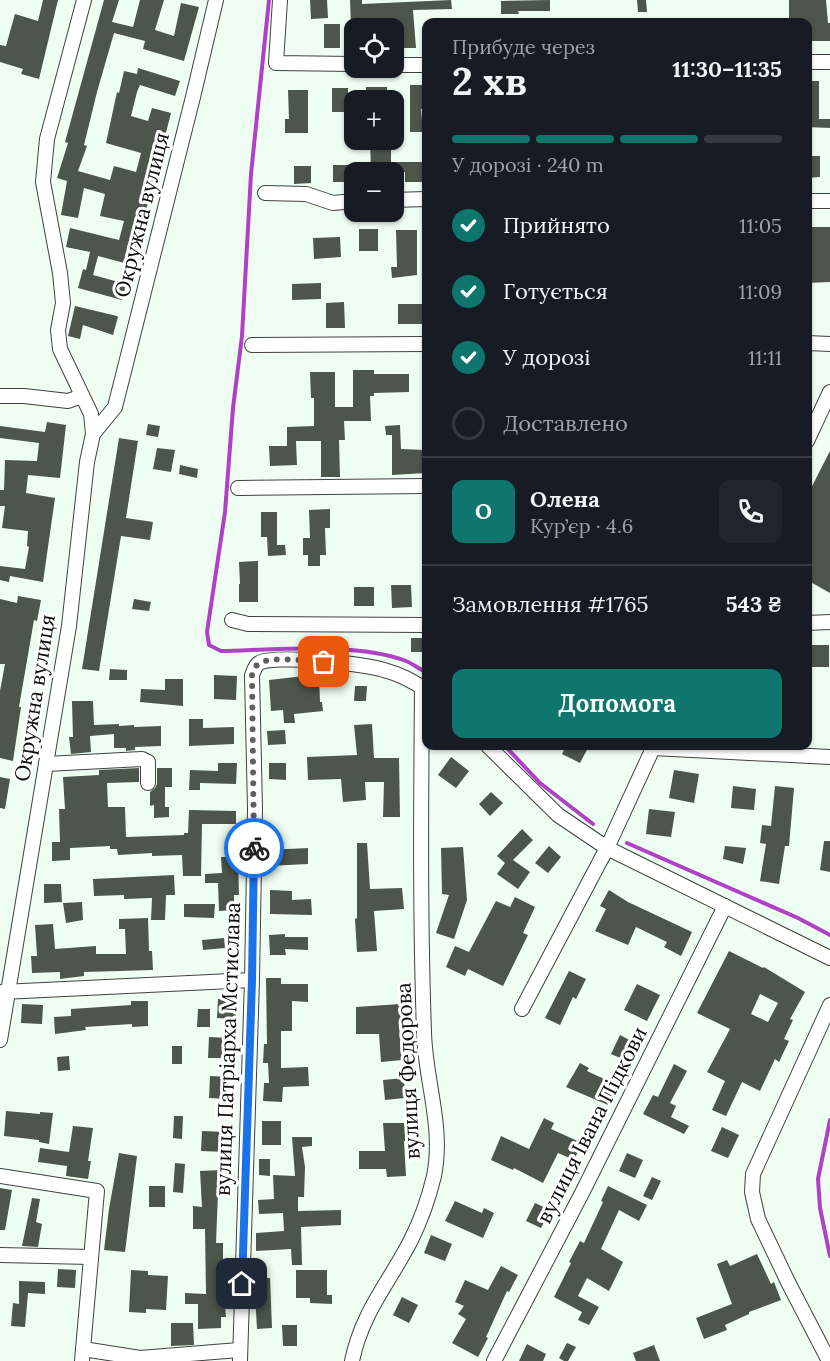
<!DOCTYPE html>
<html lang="uk">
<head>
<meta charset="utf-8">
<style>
  :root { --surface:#171b24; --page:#20242c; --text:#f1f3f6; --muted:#9ea1a6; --line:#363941; --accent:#0f766e }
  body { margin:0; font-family:Lora,serif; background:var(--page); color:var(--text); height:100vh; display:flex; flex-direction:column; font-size:22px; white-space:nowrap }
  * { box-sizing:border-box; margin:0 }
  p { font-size:20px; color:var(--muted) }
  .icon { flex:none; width:33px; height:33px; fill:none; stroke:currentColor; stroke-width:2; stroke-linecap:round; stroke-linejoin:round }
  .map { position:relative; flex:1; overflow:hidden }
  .side { position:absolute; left:422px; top:18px; width:390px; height:732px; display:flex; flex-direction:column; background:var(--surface); border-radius:12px; box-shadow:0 2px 4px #0004 }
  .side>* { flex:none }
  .tools { position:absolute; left:344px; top:18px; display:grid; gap:12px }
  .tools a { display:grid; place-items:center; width:60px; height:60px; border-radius:12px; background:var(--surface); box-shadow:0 2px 4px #0004; font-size:30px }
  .pin { position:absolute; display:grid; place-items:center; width:51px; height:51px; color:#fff; margin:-26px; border-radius:12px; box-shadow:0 3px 9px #0006 }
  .courier { position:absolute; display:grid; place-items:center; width:60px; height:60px; margin:-30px; border:4px solid #1a73e8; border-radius:50%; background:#fff; color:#222; box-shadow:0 2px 8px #0007 }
  .overview em { font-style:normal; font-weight:700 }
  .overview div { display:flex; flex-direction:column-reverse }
  .overview { display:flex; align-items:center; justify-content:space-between; height:102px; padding:0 30px }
  h1 { font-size:39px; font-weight:700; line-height:45px }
  .bar { display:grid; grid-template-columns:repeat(4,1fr); gap:9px 6px; align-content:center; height:72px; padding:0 30px }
  .bar i { height:8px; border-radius:4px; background:var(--line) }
  .bar .active { background:var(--accent) }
  .bar p { grid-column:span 4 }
  .line { display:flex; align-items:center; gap:15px; padding:0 30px; border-top:2px solid var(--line) }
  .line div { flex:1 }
  .round { display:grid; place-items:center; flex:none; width:63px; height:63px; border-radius:12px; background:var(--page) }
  ol { padding:0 30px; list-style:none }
  li { display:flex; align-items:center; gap:18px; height:66px }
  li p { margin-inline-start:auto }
  li .icon { padding:6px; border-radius:50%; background:var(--accent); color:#fff; stroke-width:4 }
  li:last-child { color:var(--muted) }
  li i { width:33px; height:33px; border:3px solid var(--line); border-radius:50% }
  .primary-button { display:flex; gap:12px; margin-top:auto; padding:12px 30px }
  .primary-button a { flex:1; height:69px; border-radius:12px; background:var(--accent); color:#fff; font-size:24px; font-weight:700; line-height:69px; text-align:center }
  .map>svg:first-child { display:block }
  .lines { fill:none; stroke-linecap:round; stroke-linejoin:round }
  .stream { stroke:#af40c7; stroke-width:4 }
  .building { fill:#4c564a; fill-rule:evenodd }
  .minor-casing { stroke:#404040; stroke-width:16 }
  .minor { stroke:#fff; stroke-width:14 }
  .done { stroke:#5c615d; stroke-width:6; stroke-dasharray:0 10.8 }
  .route { stroke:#1a73e8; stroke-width:8 }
  .labels { text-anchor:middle; stroke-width:6; stroke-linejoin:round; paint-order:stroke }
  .street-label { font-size:21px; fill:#0d0d0d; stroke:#fff }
</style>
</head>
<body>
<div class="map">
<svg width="830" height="1361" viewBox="0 0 830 1361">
  <rect width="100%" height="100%" fill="#effef2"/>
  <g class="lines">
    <g class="stream">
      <path d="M269 0 251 174 242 336 233 408 225 512 207 632 209 645 221 651C272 650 359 642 406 661 413 664 419 669 426 672"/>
      <polyline points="505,746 540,783 593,824"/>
      <polyline points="627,843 798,918 830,935"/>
      <polyline points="830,1120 818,1179 820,1208 830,1256"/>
    </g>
  </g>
  <g class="building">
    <polygon points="43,0 58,0 39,79 21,74 23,69 0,62 0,45 6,46 15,14 38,21"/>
    <polygon points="104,0 119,0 112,22 133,27 140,0 164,0 155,30 174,36 181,3 199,7 184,61 143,49 145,41 114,33 97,92 84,145 87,146 78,171 110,180 114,166 136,172 141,153 106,143 117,92 119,93 124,71 137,74 138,68 180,81 175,96 140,85 137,92 131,116 148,121 152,108 171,113 132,265 98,256 93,275 126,284 122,300 78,288 83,269 86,270 90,252 66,247 70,228 119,240 124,221 100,216 105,194 84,188 78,218 61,215 67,181 57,178 68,143 65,142"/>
    <polygon points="310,0 327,0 328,18 311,19"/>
    <polygon points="350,0 362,0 362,4 451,0 452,9 413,10 416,48 393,48 393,28 359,28 359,25 351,25"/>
    <polygon points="550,0 550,11 518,11 519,14 501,14 501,1"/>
    <polygon points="637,0 646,0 647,12 638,12"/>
    <polygon points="789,0 826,0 828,23 830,23 830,41 807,41 807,22 789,22"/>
    <rect x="324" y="24" width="16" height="24"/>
    <polygon points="807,81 819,81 819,119 830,119 830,128 807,127"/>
    <polygon points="410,85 426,85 426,109 421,109 423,132 410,132"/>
    <rect x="366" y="87" width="21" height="13"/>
    <rect x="332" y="88" width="16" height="24"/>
    <polygon points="288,90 308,90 308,133 285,133 285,119 289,119"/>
    <polygon points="370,140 391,140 391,162 423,162 423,182 405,182 405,172 371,172"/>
    <polygon points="807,156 820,156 820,177 807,178"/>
    <polygon points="333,165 350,165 351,182 333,182"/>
    <polygon points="294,166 311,166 311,183 294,184"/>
    <polygon points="807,227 830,227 830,282 807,283"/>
    <rect x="359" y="229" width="19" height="22"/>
    <polygon points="396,230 417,230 417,275 392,278 391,267 397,267"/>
    <polygon points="340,237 341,257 314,259 313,238"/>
    <polygon points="321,283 321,299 292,300 292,284"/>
    <polygon points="344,302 345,328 326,328 326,303"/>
    <rect x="398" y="304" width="25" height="20"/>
    <polygon points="75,306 117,316 118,317 113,335 83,325 80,339 68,336"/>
    <polygon points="353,370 374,370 374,374 409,374 409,392 374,393 374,396 370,396 371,421 344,421 345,440 339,440 340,477 321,477 321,441 296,441 297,465 270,466 269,446 287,446 287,427 314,426 314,398 311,398 310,372 335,372 335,407 353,407"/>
    <polygon points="47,422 66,425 60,478 28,475 26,493 55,498 43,582 10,576 9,582 0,580 0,566 25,569 29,547 27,546 28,531 2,528 5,506 0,506 0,490 4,490 5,460 37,461 39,443 0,438 0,426 45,432"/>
    <polygon points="148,424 160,426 158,437 146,435"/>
    <polygon points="400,425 401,449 426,450 426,473 392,475 392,435 386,435 385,426"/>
    <polygon points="119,438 138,441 126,518 153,522 150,540 121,536 99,671 82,669"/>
    <polygon points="157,448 175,450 171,472 153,469"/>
    <polygon points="830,451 830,593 807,580 807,496"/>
    <polygon points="180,465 198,469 197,478 179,474"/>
    <polygon points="330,509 330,528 325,528 326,555 320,555 320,566 308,566 308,555 303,555 303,538 310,538 309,510"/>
    <polygon points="261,512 277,512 277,545 285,545 286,555 268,556 267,537 261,537"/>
    <polygon points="258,561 258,602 239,602 239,584 240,584 239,562"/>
    <polygon points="391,585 411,585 412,607 392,608"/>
    <rect x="354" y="587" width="20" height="19"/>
    <polygon points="18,596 41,600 37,621 34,620 19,707 21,707 13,761 0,758 0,691 5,664 0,664 0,599 17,603"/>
    <polygon points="134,599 151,602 149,611 132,609"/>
    <rect x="411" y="638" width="15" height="14"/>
    <rect x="807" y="645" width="22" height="22"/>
    <polygon points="110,669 127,670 127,680 109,680"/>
    <polygon points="214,675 237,676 236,700 214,699"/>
    <polygon points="304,676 319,676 320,702 322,702 323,711 294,714 295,723 284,723 283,710 271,711 269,680"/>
    <polygon points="165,679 183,679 183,706 140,702 141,689 165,690"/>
    <polygon points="355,686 367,686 366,701 354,701"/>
    <polygon points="72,701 93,701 94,725 119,724 119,726 134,725 134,727 161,726 161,746 135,747 135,750 126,751 126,748 114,748 114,734 90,736 91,752 71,754 69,737 73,737"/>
    <polygon points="189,719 203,719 203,728 234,727 234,744 189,746"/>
    <polygon points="372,724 374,758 399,758 400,817 383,817 384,782 365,782 366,800 343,802 341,779 308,780 307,757 357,755 354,725"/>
    <polygon points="285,730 286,744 268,745 267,731"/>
    <polygon points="566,746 589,746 580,763 562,754"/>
    <polygon points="451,757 469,771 456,788 438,775"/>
    <polygon points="218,763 237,763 236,784 200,783 200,790 189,790 190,770 218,771"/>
    <polygon points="269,763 286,763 286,780 269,779"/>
    <polygon points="139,768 139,782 107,783 108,807 125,807 126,837 184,835 184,833 188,833 189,810 236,811 236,824 202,824 201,876 183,876 182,855 152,856 152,853 118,855 117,849 110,849 110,846 70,848 70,860 52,861 52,842 60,842 59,809 65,809 63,777 99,775 99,770"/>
    <polygon points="157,768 172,768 172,787 165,787 165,807 169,807 169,817 154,818 154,805 150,806 150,792 155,788 157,784"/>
    <polygon points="674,770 699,774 694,803 669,798"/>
    <polygon points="0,777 10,779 5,809 0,808"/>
    <polygon points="733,786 756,789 754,810 731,808"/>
    <polygon points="775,786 794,788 789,846 785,846 779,884 760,881 766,844 760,843 762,825 771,826"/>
    <polygon points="491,792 503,803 490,816 479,804"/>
    <polygon points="649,809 675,812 671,837 646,834"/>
    <polygon points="522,829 533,840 513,860 530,872 518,889 497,874 505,863 497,856"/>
    <polygon points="824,841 830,841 830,872 820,870"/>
    <polygon points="357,843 367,843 370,889 402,888 404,909 374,911 377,951 357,952 355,919 357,918"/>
    <polygon points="549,846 561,857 548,873 535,863"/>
    <polygon points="725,846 746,848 743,864 723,859"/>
    <polygon points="463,847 467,900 454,939 436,933 449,895 442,894 441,848"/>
    <polygon points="308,848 308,864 268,866 267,850"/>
    <polygon points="221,857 238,857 239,895 234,895 234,910 219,911 218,883 205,883 205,874 222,873"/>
    <polygon points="174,875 175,895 166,895 165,920 151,920 152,898 124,899 124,895 94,896 93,879"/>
    <polygon points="44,884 61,884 62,902 44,903"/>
    <polygon points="270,890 292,891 292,900 311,899 312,915 270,914"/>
    <polygon points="609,890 628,902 692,932 681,956 664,947 667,942 636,927 628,945 595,931 606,909 600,906"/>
    <polygon points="515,897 535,907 523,933 528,935 503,986 468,969 465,976 446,967 455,946 469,952 496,901 510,907"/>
    <polygon points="82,902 83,920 66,923 63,903"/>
    <polygon points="184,904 215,904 214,918 184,917"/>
    <polygon points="148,918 149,951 152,951 153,970 84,972 84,976 60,979 60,972 32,973 31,956 37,956 35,925 53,924 55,949 96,946 96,954 126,954 125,929 119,929 119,919"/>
    <polygon points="285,934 285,937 308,937 308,950 285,949 286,955 270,955 269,935"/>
    <polygon points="224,938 225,948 203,950 202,940"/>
    <path d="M729 951 763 968 764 967 805 992 790 1019 793 1020 784 1039 789 1041 779 1062 775 1059 760 1091 742 1082 726 1116 712 1110 725 1081 707 1072 730 1029 697 1013ZM760 994 778 1003 768 1022 751 1014Z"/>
    <polygon points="569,971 586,979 576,999 573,997 560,1025 545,1018"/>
    <polygon points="266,978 281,978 281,984 308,984 308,1002 292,1001 292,1031 281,1031 281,1068 308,1067 309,1086 283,1087 282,1102 263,1101 264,1083 269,1083 268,1063 263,1063 264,1044 267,1044"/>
    <polygon points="637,984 660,995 647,1021 624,1010"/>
    <polygon points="218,999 236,1000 236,1019 217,1018"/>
    <polygon points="131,1001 148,1001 148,1026 132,1027 132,1024 85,1027 86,1030 55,1034 54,1017 71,1016 71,1009 131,1005"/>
    <polygon points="22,1004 43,1005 42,1024 21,1023"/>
    <polygon points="400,1004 401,1026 399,1026 402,1060 381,1062 379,1034 356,1034 356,1007"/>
    <polygon points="198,1009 210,1009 210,1027 197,1027"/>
    <polygon points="620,1035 635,1043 627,1061 611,1054"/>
    <polygon points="209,1037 230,1038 230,1058 208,1058"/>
    <rect x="172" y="1046" width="10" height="18"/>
    <polygon points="69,1056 70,1070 58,1071 57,1057"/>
    <polygon points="580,1063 589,1068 587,1071 617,1085 608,1105 566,1087"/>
    <polygon points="674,1064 687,1071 670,1103 676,1106 671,1117 689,1126 684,1134 643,1114 653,1095 658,1097"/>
    <polygon points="210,1076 230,1077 229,1099 209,1098"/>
    <polygon points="404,1078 405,1098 385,1100 383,1080"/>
    <polygon points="6,1111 40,1114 40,1112 53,1113 49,1144 39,1142 39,1140 4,1136"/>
    <polygon points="174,1116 183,1116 182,1139 173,1138"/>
    <polygon points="544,1118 554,1123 551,1129 582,1143 574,1160 558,1153 543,1183 514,1168 513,1170 491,1160 501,1136 529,1149"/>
    <rect x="262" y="1121" width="19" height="24"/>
    <polygon points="383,1123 406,1123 407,1141 404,1141 406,1176 387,1177 386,1169 359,1169 359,1151 385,1151"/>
    <polygon points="73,1126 93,1128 88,1161 91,1161 88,1179 66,1176 67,1166 38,1162 40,1148 69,1152"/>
    <polygon points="722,1127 739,1135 728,1158 711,1151"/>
    <polygon points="202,1131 227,1132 226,1152 201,1151"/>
    <polygon points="292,1137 312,1137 312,1146 302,1147 305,1167 304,1197 298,1197 298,1211 341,1210 341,1225 301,1227 302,1265 292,1265 291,1249 256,1251 256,1233 284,1231 283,1213 259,1214 258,1200 274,1199 273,1175 295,1176"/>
    <polygon points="119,1153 137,1156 125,1252 104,1250 109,1209"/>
    <polygon points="627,1153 643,1160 635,1178 619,1171"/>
    <polygon points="259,1159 270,1159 270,1176 259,1175"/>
    <polygon points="175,1163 185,1164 183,1193 173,1192"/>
    <polygon points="221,1170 222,1192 218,1192 216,1243 223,1243 223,1306 225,1306 226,1317 221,1317 221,1328 198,1329 198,1304 185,1304 185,1293 206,1294 205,1229 193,1229 193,1206 202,1207 200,1171"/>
    <polygon points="652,1177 661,1181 652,1200 643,1196"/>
    <rect x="149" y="1186" width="16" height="21"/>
    <polygon points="608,1186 647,1205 639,1221 619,1210 601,1249 623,1262 609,1291 587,1278 578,1296 599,1307 589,1325 578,1320 582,1312 554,1297 571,1263 569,1262 580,1241 584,1243 603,1202 601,1201"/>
    <polygon points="0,1188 12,1190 5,1230 0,1230"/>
    <polygon points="32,1198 40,1199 36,1222 42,1224 38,1247 22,1246"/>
    <polygon points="455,1201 482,1213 484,1208 494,1213 483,1238 445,1221"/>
    <polygon points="535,1203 550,1210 541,1228 526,1221"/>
    <polygon points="431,1235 452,1244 445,1261 424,1253"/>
    <polygon points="757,1254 771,1284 774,1282 781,1300 749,1312 749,1314 725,1325 727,1330 704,1339 696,1318 732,1304 717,1264 727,1260 730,1266"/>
    <polygon points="501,1266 518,1275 509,1292 507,1291 486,1337 488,1338 478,1357 452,1343 466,1319 458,1314 464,1306 455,1302 465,1280 488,1290"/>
    <polygon points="58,1269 76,1270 75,1288 57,1287"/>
    <polygon points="131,1270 148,1271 148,1275 168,1276 166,1310 146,1309 146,1313 129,1312"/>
    <polygon points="296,1270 327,1270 327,1295 332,1295 332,1304 310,1303 310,1298 296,1298"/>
    <polygon points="254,1278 270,1278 272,1328 257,1329"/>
    <polygon points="19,1281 45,1282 45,1294 28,1293 25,1327 11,1326 13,1303 19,1304"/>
    <polygon points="402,1297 418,1305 409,1323 393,1315"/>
    <polygon points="171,1323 193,1323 194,1345 171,1346"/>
    <polygon points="282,1325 297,1325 297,1346 283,1346"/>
    <polygon points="567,1343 576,1347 568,1361 564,1361 559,1358"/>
    <polygon points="527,1344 546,1354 543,1361 519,1361"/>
    <polygon points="654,1345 660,1361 636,1361 633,1353"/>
  </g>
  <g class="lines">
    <g class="minor-casing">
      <g id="minor">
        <polyline points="280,0 276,63 354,64"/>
        <polyline points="807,62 830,62"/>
        <polyline points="393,65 426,65"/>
        <polyline points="265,193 306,194 333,203 354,201"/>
        <polyline points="393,200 426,199"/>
        <polyline points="807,201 830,201"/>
        <polyline points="807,343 830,344"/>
        <polyline points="252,345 426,344"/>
        <polyline points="0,396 24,396 68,401 82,396"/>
        <polyline points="93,434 115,407 193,97 216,0"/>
        <polyline points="807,441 830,392"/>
        <polyline points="238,488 426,486"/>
        <polyline points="232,620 248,624 426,625"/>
        <polyline points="807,623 830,622"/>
        <polyline points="488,746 558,815 607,848 830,958"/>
        <polyline points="653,748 830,757"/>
        <polyline points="46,764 142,759 148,762 148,783"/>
        <polyline points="2,992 252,980"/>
        <polyline points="522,1009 607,848 654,746"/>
        <polyline points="0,1040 69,626 87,462 93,434 91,414 60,349 58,330 63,303 60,273 43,182 47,139 84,0"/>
        <polyline points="0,1176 97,1191 83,1349"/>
        <polyline points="0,1255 91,1257"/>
        <polyline points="82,1361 83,1349 140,1358 239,1350"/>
        <path d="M240 1361 252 980 255 809 252 675C254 670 255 666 259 663 274 654 366 664 384 670 399 674 413 681 426 690"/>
        <path d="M352 1361C362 1312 389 1283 411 1240 421 1220 429 1197 434 1176 444 1127 425 1080 424 1032 420 917 421 802 422 687"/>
        <polyline points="494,1361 582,1193 725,906"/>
        <polyline points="829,1361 788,1282 758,1219 752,1192 753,1174 830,1005"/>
      </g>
    </g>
    <use href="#minor" class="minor"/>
  </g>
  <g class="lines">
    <path class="done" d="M254 848 252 675C254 670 255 665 260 663 273 656 308 661 324 662"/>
    <polyline class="route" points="242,1284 252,980 254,848"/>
  </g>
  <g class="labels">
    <g class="street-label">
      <text transform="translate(142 215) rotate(-76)" y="7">Окружна вулиця</text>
      <text transform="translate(35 698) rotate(-81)" y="7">Окружна вулиця</text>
      <text transform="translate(228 1049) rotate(-88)" y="7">вулиця Патріарха Мстислава</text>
      <text transform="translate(408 1071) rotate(-93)" y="7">вулиця Федорова</text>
      <text transform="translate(592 1125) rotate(-63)" y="7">вулиця Івана Підкови</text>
    </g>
  </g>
</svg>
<div class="tools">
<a><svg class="icon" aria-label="locate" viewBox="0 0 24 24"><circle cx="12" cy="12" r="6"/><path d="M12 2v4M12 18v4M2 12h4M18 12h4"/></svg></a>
<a>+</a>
<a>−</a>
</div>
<div class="pin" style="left:324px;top:662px;background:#ea580c"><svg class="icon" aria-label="bag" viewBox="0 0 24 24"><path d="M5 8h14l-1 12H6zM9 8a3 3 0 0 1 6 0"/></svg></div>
<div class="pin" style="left:242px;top:1284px;background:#1f2937"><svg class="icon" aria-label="home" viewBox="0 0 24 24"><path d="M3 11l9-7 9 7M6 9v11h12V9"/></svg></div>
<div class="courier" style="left:254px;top:848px"><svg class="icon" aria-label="bike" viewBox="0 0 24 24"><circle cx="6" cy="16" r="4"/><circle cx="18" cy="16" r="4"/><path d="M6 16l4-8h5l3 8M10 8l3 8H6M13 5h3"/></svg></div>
<section class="side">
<div class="overview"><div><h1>2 хв</h1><p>Прибуде через</p></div><em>11:30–11:35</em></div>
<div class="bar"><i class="active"></i><i class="active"></i><i class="active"></i><i></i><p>У дорозі · 240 m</p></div>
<ol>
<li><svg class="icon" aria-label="check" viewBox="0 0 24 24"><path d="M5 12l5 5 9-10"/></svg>Прийнято<p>11:05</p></li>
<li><svg class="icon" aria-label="check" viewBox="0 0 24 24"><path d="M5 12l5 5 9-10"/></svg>Готується<p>11:09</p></li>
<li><svg class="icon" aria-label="check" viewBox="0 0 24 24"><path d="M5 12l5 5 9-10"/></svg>У дорозі<p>11:11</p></li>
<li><i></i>Доставлено</li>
</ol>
<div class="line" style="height:108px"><b class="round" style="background:var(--accent);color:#fff">О</b><div><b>Олена</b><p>Кур’єр · 4.6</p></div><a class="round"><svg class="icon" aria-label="phone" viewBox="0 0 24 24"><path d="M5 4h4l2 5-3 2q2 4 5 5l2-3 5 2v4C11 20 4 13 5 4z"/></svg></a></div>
<div class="line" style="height:78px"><div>Замовлення #1765</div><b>543 ₴</b></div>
<div class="primary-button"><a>Допомога</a></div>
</section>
</div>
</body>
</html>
